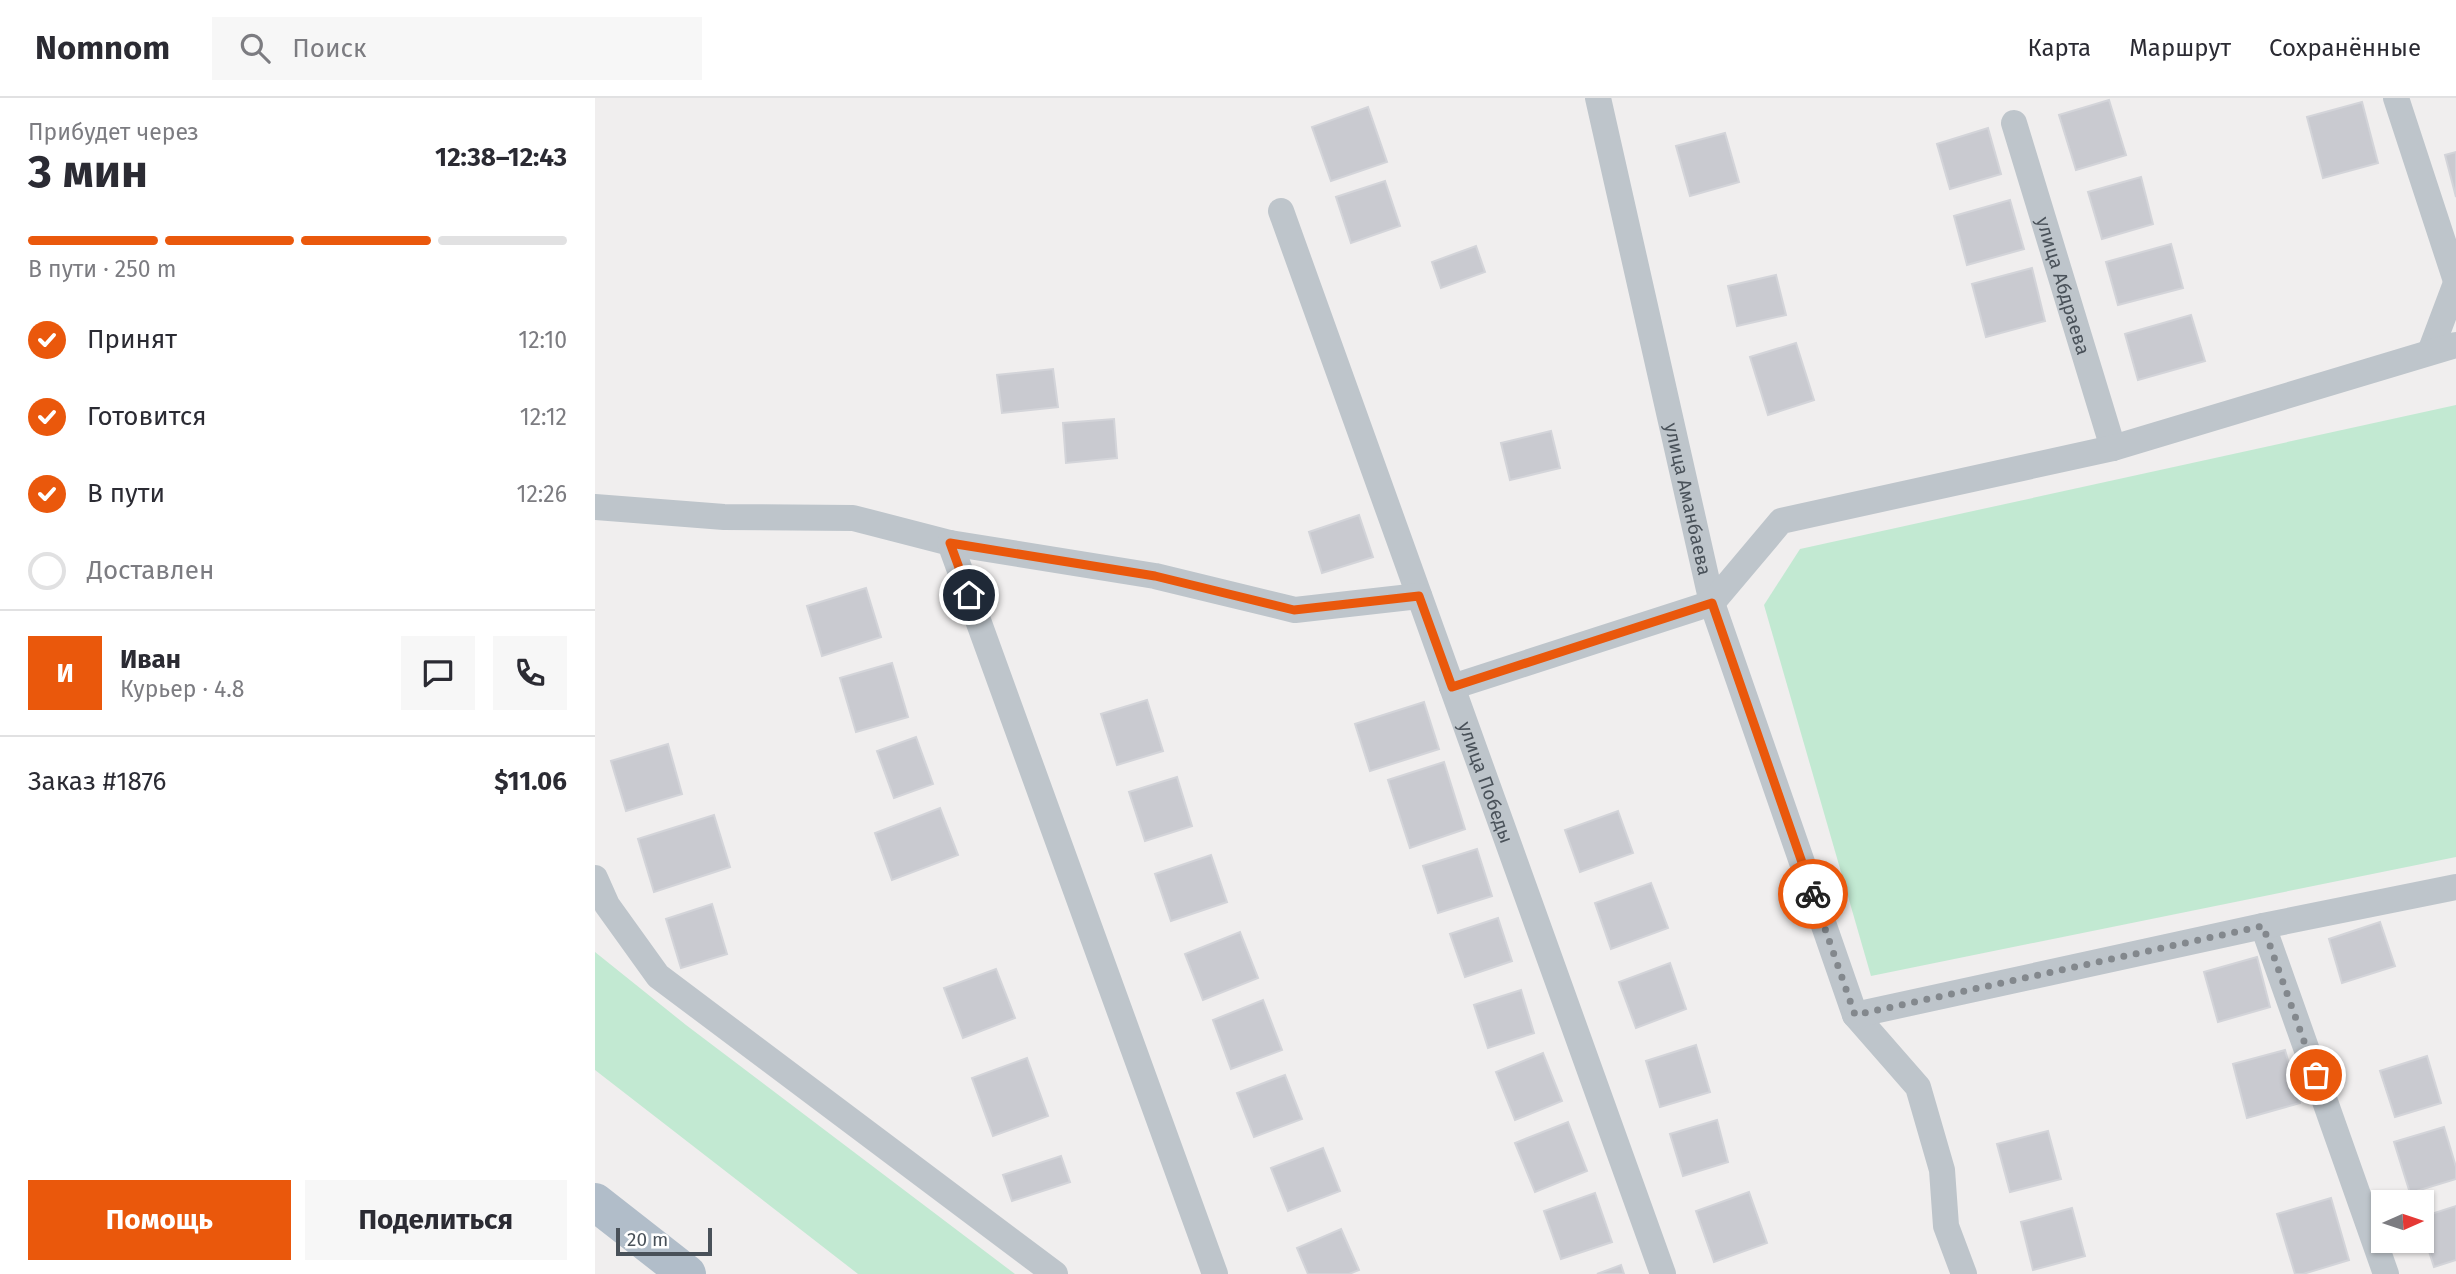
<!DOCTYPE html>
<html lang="ru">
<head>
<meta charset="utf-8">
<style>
  :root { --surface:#fff; --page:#f7f7f7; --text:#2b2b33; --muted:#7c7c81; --line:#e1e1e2; --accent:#ea580c }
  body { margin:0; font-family:"Fira Sans",sans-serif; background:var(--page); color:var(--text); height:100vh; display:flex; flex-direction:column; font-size:26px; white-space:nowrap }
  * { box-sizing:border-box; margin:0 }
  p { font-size:23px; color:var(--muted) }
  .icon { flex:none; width:38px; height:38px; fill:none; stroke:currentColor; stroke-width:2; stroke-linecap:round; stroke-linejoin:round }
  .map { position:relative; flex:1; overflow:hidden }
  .details { display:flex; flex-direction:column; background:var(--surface); width:595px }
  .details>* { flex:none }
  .needle { width:46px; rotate:87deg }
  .buttons { position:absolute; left:1776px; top:1092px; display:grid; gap:14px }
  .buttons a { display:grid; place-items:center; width:63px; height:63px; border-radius:0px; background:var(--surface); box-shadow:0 2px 5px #0004; font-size:35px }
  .scale { position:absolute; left:21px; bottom:18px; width:96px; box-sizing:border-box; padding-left:7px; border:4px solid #495159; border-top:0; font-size:19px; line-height:24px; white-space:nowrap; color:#495159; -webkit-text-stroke:5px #fff; paint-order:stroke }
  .pin { position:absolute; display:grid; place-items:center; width:60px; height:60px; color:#fff; margin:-30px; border:4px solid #fff; border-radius:50%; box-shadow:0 2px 7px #0007 }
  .courier { position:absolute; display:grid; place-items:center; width:70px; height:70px; margin:-35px; border:5px solid #ea580c; border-radius:50%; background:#fff; color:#222; box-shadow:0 2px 9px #0007 }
  .summary em { font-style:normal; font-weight:700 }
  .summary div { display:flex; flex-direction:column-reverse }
  .summary { display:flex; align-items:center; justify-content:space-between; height:119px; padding:0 28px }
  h1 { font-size:46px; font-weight:700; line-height:52px }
  .bar { display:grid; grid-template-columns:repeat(4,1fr); gap:10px 7px; align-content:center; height:84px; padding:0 28px }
  .bar i { height:9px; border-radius:5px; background:var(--line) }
  .bar .selected { background:var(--accent) }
  .bar p { grid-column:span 4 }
  .line { display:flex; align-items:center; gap:18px; padding:0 28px; border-top:2px solid var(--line) }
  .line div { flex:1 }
  .round { display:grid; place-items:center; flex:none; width:74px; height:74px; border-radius:0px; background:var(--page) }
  ol { padding:0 28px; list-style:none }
  li { display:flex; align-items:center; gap:21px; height:77px }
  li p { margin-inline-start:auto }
  li .icon { padding:7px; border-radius:50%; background:var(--accent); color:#fff; stroke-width:4 }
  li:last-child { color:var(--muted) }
  li i { width:38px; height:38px; border:4px solid var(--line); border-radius:50% }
  .button { display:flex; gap:14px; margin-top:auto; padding:14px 28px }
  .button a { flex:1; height:80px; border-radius:0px; background:var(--accent); color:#fff; font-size:28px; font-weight:700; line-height:80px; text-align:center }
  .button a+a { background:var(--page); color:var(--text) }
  header { display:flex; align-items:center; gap:42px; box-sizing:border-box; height:98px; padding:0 35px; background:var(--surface); border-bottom:2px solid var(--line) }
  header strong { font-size:33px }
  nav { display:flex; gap:38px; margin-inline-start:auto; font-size:24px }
  .search { width:490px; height:63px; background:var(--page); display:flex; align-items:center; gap:18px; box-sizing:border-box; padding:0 24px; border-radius:0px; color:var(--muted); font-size:26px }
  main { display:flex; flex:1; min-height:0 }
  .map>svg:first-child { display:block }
  .green { fill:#c2e9d2 }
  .building { fill:#c9cad0; stroke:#d3d4d9; stroke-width:2 }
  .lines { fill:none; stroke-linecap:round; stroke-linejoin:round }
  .minor { stroke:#bec5cb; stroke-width:26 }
  .primary { stroke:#b1bdc9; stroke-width:38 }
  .done { stroke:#83888d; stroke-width:7; stroke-dasharray:0 12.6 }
  .route { stroke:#ea580c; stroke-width:9 }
  .labels { text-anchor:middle; stroke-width:5; stroke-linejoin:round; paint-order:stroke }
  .street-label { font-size:19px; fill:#495159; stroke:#fff }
</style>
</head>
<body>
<header>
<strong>Nomnom</strong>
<div class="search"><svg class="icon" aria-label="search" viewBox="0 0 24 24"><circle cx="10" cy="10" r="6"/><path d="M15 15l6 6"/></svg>Поиск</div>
<nav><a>Карта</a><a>Маршрут</a><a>Сохранённые</a></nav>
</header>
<main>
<section class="details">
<div class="summary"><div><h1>3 мин</h1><p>Прибудет через</p></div><em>12:38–12:43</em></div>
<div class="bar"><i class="selected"></i><i class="selected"></i><i class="selected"></i><i></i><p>В пути · 250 m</p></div>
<ol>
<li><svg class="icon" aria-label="check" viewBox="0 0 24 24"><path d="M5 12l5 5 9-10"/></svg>Принят<p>12:10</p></li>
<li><svg class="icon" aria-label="check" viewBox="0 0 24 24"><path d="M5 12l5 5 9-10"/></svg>Готовится<p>12:12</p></li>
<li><svg class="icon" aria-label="check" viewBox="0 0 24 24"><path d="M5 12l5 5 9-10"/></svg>В пути<p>12:26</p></li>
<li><i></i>Доставлен</li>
</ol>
<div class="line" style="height:126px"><b class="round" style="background:var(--accent);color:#fff">И</b><div><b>Иван</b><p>Курьер · 4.8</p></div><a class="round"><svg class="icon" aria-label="chat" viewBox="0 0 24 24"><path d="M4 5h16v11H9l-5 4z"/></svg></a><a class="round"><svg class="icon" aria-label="phone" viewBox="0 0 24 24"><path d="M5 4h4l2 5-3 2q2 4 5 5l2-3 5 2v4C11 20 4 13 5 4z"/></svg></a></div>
<div class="line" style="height:91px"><div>Заказ #1876</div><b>$11.06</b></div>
<div class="button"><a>Помощь</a><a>Поделиться</a></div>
</section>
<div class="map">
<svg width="1861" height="1176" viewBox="0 0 1861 1176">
  <rect width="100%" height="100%" fill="#f0eeee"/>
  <g class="green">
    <polygon points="1861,307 1861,759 1276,878 1169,507 1205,451"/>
    <polygon points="0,854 91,927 420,1176 263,1176 0,972"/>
  </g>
  <g class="building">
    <polygon points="1514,2 1531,57 1481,72 1464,17"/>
    <polygon points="1767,4 1783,65 1728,80 1712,19"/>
    <polygon points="773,9 792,64 736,83 717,29"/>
    <polygon points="1393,30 1406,76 1355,91 1342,46"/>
    <polygon points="1130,35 1144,84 1095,98 1081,48"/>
    <polygon points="1861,54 1861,99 1850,57"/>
    <polygon points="1546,79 1558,126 1507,141 1493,94"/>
    <polygon points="790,83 805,128 756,145 741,99"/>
    <polygon points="1415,102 1429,151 1372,167 1359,118"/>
    <polygon points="1576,146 1588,190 1523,207 1511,164"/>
    <polygon points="881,148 890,174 846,190 837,164"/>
    <polygon points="1437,170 1450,223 1391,239 1377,186"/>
    <polygon points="1181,177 1191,217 1142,228 1133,188"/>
    <polygon points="1596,217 1610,263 1543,282 1530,236"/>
    <polygon points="1201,245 1219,302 1173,317 1155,259"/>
    <polygon points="458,271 463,309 407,315 402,277"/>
    <polygon points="519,321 522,360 471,365 468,325"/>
    <polygon points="956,333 965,370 915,382 906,345"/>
    <polygon points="764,417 778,459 727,475 714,434"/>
    <polygon points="271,490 286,539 227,558 212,508"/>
    <polygon points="297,565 313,619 261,634 245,580"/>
    <polygon points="552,602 568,653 522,667 506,616"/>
    <polygon points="829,604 844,651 775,673 760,626"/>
    <polygon points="321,639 338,686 299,700 282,653"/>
    <polygon points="73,646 87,696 31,713 16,663"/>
    <polygon points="849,664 870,731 815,750 793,682"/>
    <polygon points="582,679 597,728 550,743 534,694"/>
    <polygon points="345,710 363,757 297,782 280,735"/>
    <polygon points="1023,713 1038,755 985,774 970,732"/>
    <polygon points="119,717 135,769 59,794 43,741"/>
    <polygon points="882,751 897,798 843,815 828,768"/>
    <polygon points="616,757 632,804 576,823 560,776"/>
    <polygon points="1056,785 1073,830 1016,851 1000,805"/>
    <polygon points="117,806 132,856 86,870 71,821"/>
    <polygon points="903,820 917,863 870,879 855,836"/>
    <polygon points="1785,824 1800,868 1747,885 1734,841"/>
    <polygon points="645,834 663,880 608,902 590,856"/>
    <polygon points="1662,859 1675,909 1623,924 1609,874"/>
    <polygon points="1075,865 1091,911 1041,930 1024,884"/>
    <polygon points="401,871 420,920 368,940 349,890"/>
    <polygon points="926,892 939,935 893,950 879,907"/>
    <polygon points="668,902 687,952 636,971 618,922"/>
    <polygon points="1101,947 1115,994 1065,1009 1051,963"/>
    <polygon points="1690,952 1705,1005 1652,1020 1638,966"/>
    <polygon points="948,955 967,1003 920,1022 901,974"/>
    <polygon points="1832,958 1846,1005 1800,1019 1785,973"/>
    <polygon points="432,960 453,1018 398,1038 377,980"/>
    <polygon points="690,977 707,1021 659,1039 642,995"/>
    <polygon points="1122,1022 1133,1064 1088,1078 1075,1036"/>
    <polygon points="973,1024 992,1073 940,1094 920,1045"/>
    <polygon points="1849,1029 1861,1069 1861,1081 1815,1095 1799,1044"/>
    <polygon points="1453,1033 1466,1081 1415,1094 1402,1046"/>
    <polygon points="728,1050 745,1093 693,1113 676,1070"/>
    <polygon points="466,1058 475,1084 417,1103 408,1077"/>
    <polygon points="1154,1094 1172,1145 1119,1164 1101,1113"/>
    <polygon points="1000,1095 1017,1144 966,1161 949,1113"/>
    <polygon points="1736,1100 1754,1162 1708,1176 1700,1176 1682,1116"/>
    <polygon points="1861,1108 1861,1162 1839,1169 1827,1131 1827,1119"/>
    <polygon points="1477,1110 1490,1158 1438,1172 1426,1124"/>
    <polygon points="746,1131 764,1172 754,1176 713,1176 702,1150"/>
    <polygon points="1026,1167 1029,1176 1002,1176"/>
  </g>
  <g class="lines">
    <g class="minor">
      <path id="s1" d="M1003 0 1117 505 1260 917 1323 989 1347 1072 1351 1128 1369 1176"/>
      <polyline points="1801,0 1861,183"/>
      <path id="s2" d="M1419 25 1518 350"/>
      <path id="s3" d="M686 113 1068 1176"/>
      <polyline points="1835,254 1861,185"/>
      <polyline points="0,409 129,419 258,420 355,445 560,478 700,512 824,498"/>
      <polyline points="355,445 620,1176"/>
      <polyline points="857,589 1117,505 1186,423 1518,350 1861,247"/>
      <polyline points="0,780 12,807 63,878 460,1176"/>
      <polyline points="1668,828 1791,1176"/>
      <polyline points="1260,917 1668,828 1861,789"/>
    </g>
    <polyline class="primary" points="0,1104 92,1176"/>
  </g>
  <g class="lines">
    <polyline class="done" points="1218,796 1260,917 1668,828 1721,977"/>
    <polyline class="route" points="374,497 355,445 560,478 699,512 824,498 857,589 1117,505 1218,796"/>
  </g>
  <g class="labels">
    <g class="street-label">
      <text dy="7" stroke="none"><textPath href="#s2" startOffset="170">улица Абдраева</textPath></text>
      <text dy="7" stroke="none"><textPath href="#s1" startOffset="411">улица Аманбаева</textPath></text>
      <text dy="7" stroke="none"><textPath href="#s3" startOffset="607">улица Победы</textPath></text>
    </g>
  </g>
</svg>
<div class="buttons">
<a><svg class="needle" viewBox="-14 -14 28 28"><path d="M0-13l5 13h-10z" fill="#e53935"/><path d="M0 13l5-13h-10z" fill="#7c7c81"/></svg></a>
</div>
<div class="scale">20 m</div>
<div class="pin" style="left:1721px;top:977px;background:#ea580c"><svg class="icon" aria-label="bag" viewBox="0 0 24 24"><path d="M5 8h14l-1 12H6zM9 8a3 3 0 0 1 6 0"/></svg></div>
<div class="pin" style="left:374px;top:497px;background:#1f2937"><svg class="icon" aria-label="home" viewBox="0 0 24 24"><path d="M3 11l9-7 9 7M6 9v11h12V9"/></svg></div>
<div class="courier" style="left:1218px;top:796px"><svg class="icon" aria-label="bike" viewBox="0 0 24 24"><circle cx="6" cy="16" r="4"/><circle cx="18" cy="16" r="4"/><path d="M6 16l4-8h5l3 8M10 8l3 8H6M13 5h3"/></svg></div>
</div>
</main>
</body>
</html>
